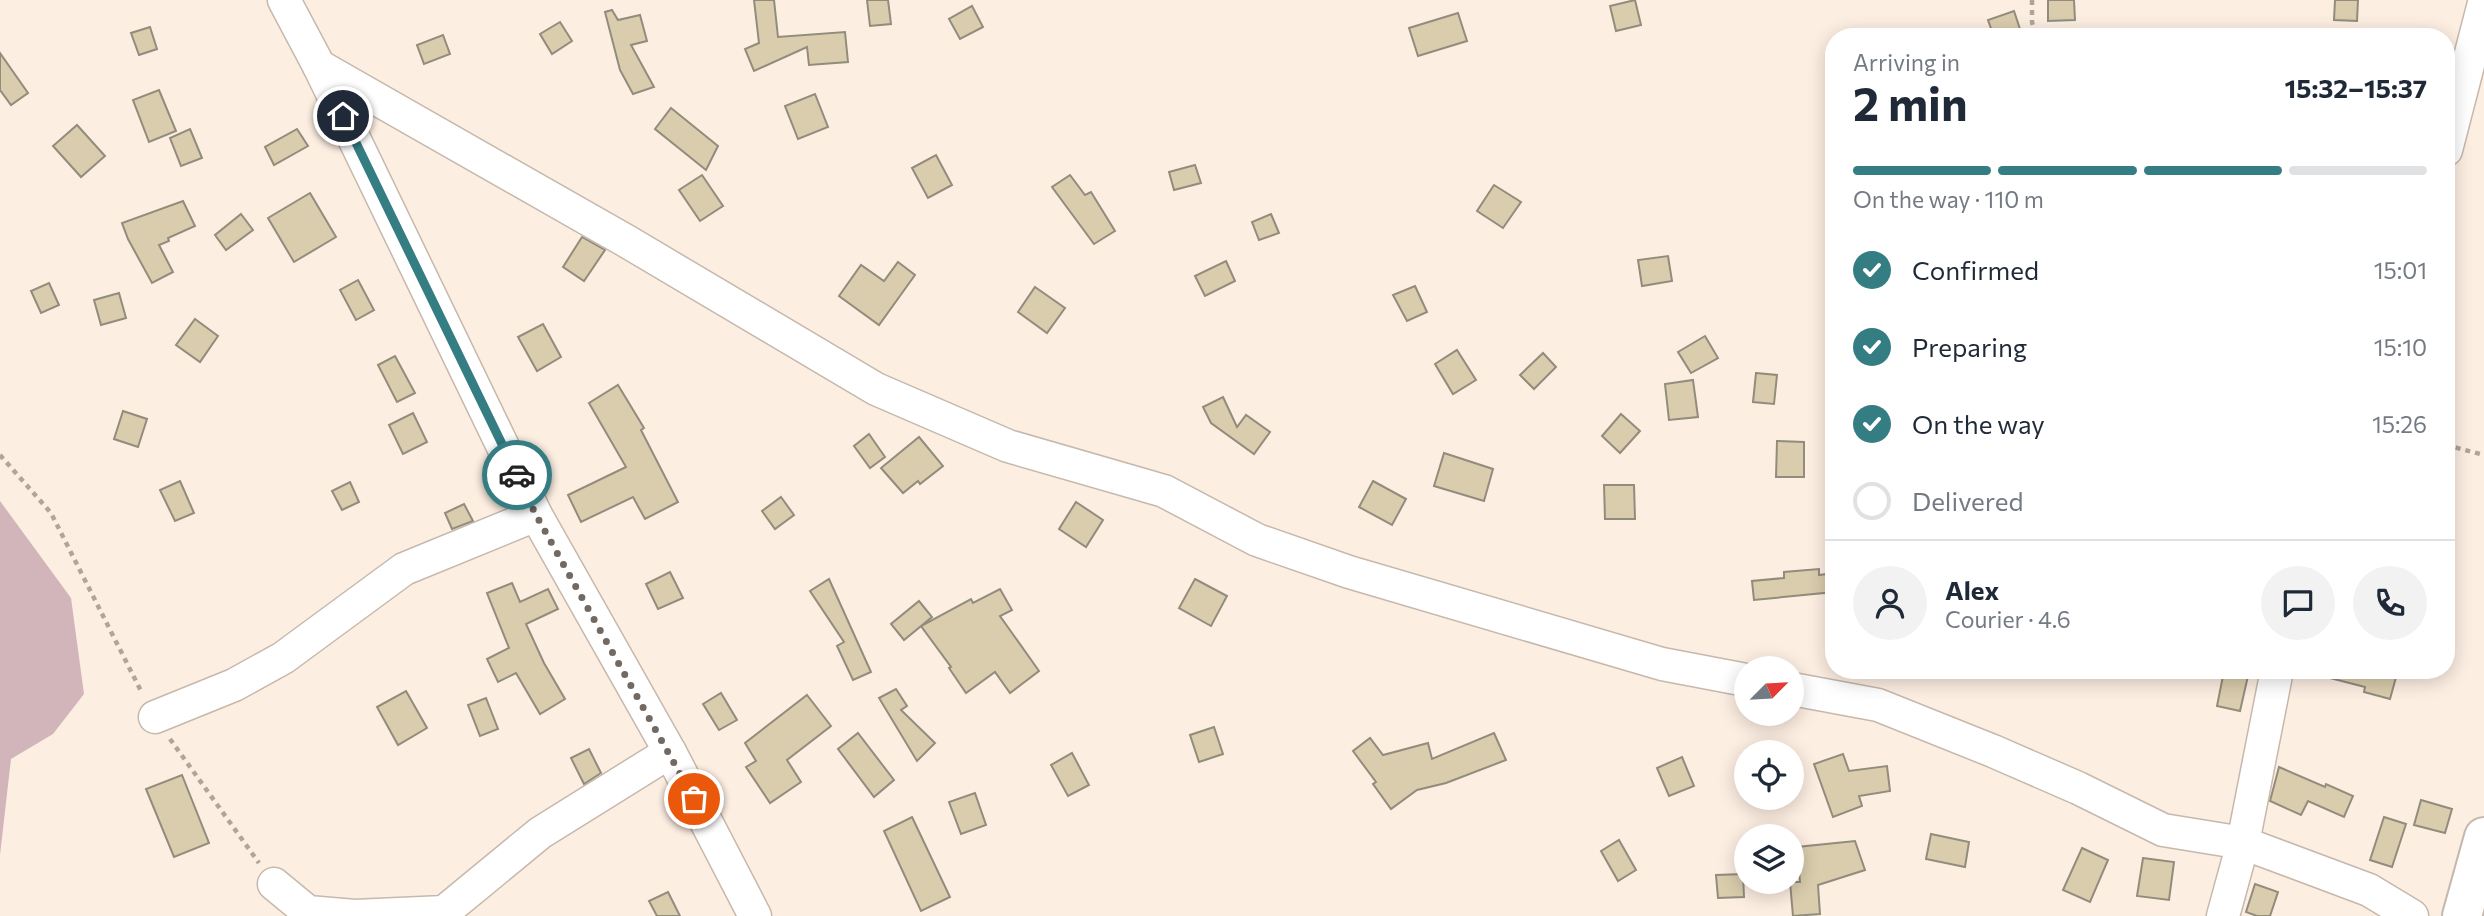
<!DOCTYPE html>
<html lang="en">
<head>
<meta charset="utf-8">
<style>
  :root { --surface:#fff; --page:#f2f2f3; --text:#1f2937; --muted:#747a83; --line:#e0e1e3; --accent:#347d83 }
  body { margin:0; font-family:Commissioner,sans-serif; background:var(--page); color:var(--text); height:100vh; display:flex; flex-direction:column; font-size:26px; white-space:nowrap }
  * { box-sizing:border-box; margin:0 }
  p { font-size:23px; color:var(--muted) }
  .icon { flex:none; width:38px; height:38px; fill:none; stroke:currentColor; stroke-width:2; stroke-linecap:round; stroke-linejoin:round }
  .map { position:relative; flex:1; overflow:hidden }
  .sheet { position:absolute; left:1825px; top:28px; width:630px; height:651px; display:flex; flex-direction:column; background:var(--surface); border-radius:28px; box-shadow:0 4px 18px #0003 }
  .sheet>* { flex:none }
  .needle { width:46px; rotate:66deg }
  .fabs { position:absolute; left:1734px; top:656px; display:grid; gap:14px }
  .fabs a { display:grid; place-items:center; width:70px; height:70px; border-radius:50%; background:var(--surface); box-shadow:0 4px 18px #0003; font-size:35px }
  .pin { position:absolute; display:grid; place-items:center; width:60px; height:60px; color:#fff; margin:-30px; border:4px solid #fff; border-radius:50%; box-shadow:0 2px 7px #0007 }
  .courier { position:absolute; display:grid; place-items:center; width:70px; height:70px; margin:-35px; border:5px solid #347d83; border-radius:50%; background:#fff; color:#222; box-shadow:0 2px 9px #0007 }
  .summary em { font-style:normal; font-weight:700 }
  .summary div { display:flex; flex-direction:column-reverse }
  .summary { display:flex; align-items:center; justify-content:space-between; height:119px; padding:0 28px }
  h1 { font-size:46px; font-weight:700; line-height:52px }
  .bar { display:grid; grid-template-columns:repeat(4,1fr); gap:10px 7px; align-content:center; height:84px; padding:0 28px }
  .bar i { height:9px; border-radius:5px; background:var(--line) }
  .bar .selected { background:var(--accent) }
  .bar p { grid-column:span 4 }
  .line { display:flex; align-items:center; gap:18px; padding:0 28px; border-top:2px solid var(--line) }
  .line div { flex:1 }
  .round { display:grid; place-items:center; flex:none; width:74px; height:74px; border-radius:37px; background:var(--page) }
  ol { padding:0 28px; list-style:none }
  li { display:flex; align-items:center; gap:21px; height:77px }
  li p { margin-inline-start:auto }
  li .icon { padding:7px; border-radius:50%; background:var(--accent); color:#fff; stroke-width:4 }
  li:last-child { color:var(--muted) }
  li i { width:38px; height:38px; border:4px solid var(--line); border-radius:50% }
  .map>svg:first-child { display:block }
  .green { fill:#d2b5bb }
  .building { fill:#dacdad; stroke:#928c7d; stroke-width:2 }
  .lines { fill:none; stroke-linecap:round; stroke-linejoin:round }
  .minor-casing { stroke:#c6b8ac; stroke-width:35 }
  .major-casing { stroke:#c6b8ac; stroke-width:42 }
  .path { stroke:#b0a49b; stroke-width:4.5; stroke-dasharray:5 5; stroke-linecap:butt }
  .minor { stroke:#fff; stroke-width:32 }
  .major { stroke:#fff; stroke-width:38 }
  .done { stroke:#726962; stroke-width:7; stroke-dasharray:0 12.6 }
  .route { stroke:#347d83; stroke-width:9 }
</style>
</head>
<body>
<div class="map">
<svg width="2484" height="916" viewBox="0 0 2484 916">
  <rect width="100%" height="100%" fill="#fdeee2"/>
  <polygon class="green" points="0,501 71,598 84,694 53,734 11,759 0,855"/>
  <g class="building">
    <polygon points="754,0 774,0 778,37 845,32 848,62 809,65 807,47 754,71 745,49 759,43"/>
    <polygon points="867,0 888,0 891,24 870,26"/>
    <polygon points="1635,0 1641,25 1616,31 1610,6"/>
    <polygon points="2048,0 2074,0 2075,20 2048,21"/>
    <polygon points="2335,0 2358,0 2357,21 2334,20"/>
    <polygon points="972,6 983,27 960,39 949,19"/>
    <polygon points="612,10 618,20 640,15 647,41 631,45 654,87 633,94 620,70 605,12"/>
    <polygon points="2014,11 2021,32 2005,37 1994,37 1988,20"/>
    <polygon points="1458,13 1467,41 1418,56 1409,28"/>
    <polygon points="560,22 572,41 552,54 540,34"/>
    <polygon points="150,27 157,49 139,55 131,33"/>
    <polygon points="443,35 450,54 424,64 417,45"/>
    <polygon points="0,53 28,93 11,105 0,90"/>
    <polygon points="159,90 176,131 149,142 133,100"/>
    <polygon points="815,94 828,127 798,139 785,106"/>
    <polygon points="671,108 718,146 706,170 655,129"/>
    <polygon points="77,125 105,156 81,177 53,146"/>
    <polygon points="190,129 202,158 181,166 170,138"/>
    <polygon points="297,129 308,146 274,165 265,147"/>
    <polygon points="936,155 952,185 928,198 912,168"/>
    <polygon points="1195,165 1201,183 1174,190 1169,172"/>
    <polygon points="702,175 723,206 700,221 679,190"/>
    <polygon points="1070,175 1085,195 1091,192 1115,231 1094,244 1052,187"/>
    <polygon points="1494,185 1521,202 1503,228 1477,211"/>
    <polygon points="310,193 336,237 294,262 268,218"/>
    <polygon points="183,201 195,226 168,238 169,241 159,245 173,272 152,283 128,239 122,223"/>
    <polygon points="241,214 253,230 226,250 215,235"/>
    <polygon points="1271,214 1279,233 1259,240 1252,222"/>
    <polygon points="582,237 605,250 584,281 563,267"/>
    <polygon points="1668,256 1672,281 1642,286 1638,260"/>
    <polygon points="1226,261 1235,281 1205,296 1195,276"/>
    <polygon points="898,262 915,275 879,325 839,296 861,265 884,281"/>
    <polygon points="358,280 374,310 356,320 340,290"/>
    <polygon points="49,283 59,305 41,313 31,291"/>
    <polygon points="1415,286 1427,312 1407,321 1393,295"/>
    <polygon points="1035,287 1065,308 1047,333 1018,312"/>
    <polygon points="119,293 126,318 101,325 94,300"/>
    <polygon points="195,319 218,336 200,362 176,345"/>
    <polygon points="543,324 561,357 537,371 518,337"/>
    <polygon points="1705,336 1718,358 1691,373 1678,352"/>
    <polygon points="1457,350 1476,380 1453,394 1435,364"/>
    <polygon points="1543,353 1556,367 1534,389 1520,375"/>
    <polygon points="395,356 415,393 397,402 378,365"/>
    <polygon points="1756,373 1777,375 1774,404 1753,402"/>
    <polygon points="1693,380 1698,417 1669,420 1665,384"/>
    <polygon points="618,385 644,428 641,430 678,502 645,519 633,497 581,522 568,495 626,467 589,403"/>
    <polygon points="1223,397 1237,427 1246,415 1270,432 1254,454 1211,423 1203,407"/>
    <polygon points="123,411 147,419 138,447 114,439"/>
    <polygon points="413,413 427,442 403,454 389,425"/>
    <polygon points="1621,414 1640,431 1620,453 1602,436"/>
    <polygon points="869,434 885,457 870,468 854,446"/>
    <polygon points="919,437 943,466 920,484 918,481 903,493 881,468"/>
    <polygon points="1777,441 1804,442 1804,477 1776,477"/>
    <polygon points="1444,453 1493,469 1484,501 1434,486"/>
    <polygon points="180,481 194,513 175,521 160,490"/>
    <polygon points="1373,481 1406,499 1392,525 1359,507"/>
    <polygon points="350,482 359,502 342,510 332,491"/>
    <polygon points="1604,485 1634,485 1635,519 1605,519"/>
    <polygon points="781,497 794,515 775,529 762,511"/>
    <polygon points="1076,502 1103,520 1086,547 1059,529"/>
    <polygon points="464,504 473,521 452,529 445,513"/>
    <polygon points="1819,569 1819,575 1834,573 1834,592 1754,600 1752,581 1784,578 1784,572"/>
    <polygon points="670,572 683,598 658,609 646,584"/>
    <polygon points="829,579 871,672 853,680 837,646 844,642 810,591"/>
    <polygon points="1195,579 1227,596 1211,626 1179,608"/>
    <polygon points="512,583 520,602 548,589 558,609 526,624 544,663 565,699 540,714 516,673 498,682 487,659 509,648 487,593"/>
    <polygon points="1000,589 1012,610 1000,616 1039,671 1010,693 995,672 966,693 949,668 951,667 921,626 971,599 973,603"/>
    <polygon points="919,601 932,617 904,640 891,624"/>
    <polygon points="2327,670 2398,670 2390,699 2364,692 2365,687 2326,677"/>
    <polygon points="2224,671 2248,676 2240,711 2217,706"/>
    <polygon points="896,689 907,706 901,710 935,743 917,761 879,698"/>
    <polygon points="406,691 427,728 398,745 377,707"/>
    <polygon points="721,693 737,720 719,730 703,704"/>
    <polygon points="807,695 831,726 787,760 801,782 770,803 746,767 756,761 745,743"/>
    <polygon points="486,698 498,729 480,736 468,705"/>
    <polygon points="1214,727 1223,754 1199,762 1190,735"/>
    <polygon points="858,733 894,780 874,797 838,749"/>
    <polygon points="1494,733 1506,760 1446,783 1417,790 1391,809 1373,784 1376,782 1353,751 1370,738 1383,755 1428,743 1432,759"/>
    <polygon points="589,749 601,773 584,784 571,758"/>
    <polygon points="1072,753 1089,785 1068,796 1051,765"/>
    <polygon points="1843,754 1849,771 1887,766 1890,791 1859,796 1862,806 1833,817 1814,764"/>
    <polygon points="1682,757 1694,786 1669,796 1657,768"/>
    <polygon points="2279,767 2325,787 2326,784 2353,796 2344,817 2308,801 2301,815 2270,801"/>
    <polygon points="182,775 209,843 174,857 146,789"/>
    <polygon points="975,793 986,825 961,834 949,802"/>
    <polygon points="2421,800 2452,809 2445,833 2414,825"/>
    <polygon points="912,817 950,897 921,911 884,831"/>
    <polygon points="2384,817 2406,824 2392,867 2370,860"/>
    <polygon points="1931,834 1969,842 1965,867 1926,859"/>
    <polygon points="1619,840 1636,870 1618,881 1601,851"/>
    <polygon points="1855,841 1865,870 1818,885 1820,914 1793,916 1790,882 1800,882 1797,847"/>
    <polygon points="2082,848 2108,860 2090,902 2063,890"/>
    <polygon points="2143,858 2174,862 2169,900 2137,896"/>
    <polygon points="1743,874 1744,897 1718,898 1716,875"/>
    <polygon points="2255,884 2278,892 2270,916 2257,916 2246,912"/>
    <polygon points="668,892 680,916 657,916 649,901"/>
  </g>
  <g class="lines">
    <g class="minor-casing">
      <g id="minor">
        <polyline points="284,0 319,66 536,515 670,752 755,916"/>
        <polyline points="319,66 628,242 876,389 1008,446 1164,491 1257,540 1349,572 1662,664 1746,680"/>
        <polyline points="2446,150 2484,3"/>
        <polyline points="1792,689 1878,705 1993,751 2078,788 2163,830 2243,843 2369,890 2412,916"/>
        <polyline points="155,717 234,685 283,658 404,569 536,515"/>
        <polyline points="274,884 308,912 355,916 444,912 540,833 670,752"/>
        <polyline points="2223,916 2243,843 2277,670"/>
      </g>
    </g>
    <g class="major-casing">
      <polyline id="major" points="2462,916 2484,837"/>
    </g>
    <g class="path">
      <polyline points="2032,0 2032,22 2036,37"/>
      <polyline points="2446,445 2484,455"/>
      <polyline points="0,455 51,513 142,693"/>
      <polyline points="170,739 259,863"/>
    </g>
    <use href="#minor" class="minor"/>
    <use href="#major" class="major"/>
  </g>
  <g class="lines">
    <polyline class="done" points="517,475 536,515 694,799"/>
    <polyline class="route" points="343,116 517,475"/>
  </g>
</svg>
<div class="fabs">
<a><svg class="needle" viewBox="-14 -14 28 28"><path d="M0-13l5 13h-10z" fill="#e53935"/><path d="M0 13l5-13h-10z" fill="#747a83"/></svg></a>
<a><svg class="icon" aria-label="locate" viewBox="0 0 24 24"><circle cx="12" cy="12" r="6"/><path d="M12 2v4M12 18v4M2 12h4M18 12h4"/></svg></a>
<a><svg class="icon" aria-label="layers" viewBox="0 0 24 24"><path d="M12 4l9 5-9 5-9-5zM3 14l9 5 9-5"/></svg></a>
</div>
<div class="pin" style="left:694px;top:799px;background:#ea580c"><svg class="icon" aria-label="bag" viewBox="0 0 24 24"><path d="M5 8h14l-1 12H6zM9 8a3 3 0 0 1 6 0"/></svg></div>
<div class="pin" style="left:343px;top:116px;background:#1f2937"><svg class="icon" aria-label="home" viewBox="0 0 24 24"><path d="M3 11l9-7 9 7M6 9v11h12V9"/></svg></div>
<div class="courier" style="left:517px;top:475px"><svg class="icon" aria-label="car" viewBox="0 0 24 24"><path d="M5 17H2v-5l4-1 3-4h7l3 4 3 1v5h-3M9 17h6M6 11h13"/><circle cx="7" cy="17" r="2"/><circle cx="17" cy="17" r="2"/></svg></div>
<section class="sheet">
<div class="summary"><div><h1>2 min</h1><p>Arriving in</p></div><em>15:32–15:37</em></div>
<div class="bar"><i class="selected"></i><i class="selected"></i><i class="selected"></i><i></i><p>On the way · 110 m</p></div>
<ol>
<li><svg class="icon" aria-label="check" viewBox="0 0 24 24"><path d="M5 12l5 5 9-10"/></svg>Confirmed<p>15:01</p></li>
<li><svg class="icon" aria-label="check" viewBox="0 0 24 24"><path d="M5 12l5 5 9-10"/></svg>Preparing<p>15:10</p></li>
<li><svg class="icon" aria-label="check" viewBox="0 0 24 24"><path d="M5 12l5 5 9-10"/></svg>On the way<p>15:26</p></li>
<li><i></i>Delivered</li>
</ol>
<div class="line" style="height:126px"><a class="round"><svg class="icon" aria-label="person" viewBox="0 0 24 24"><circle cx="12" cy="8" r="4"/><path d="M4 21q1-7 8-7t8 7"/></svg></a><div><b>Alex</b><p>Courier · 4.6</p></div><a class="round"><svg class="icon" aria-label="chat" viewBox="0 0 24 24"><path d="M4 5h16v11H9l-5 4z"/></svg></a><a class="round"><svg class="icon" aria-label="phone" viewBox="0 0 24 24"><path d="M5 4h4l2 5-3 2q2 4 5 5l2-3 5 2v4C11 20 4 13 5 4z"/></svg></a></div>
</section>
</div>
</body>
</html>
